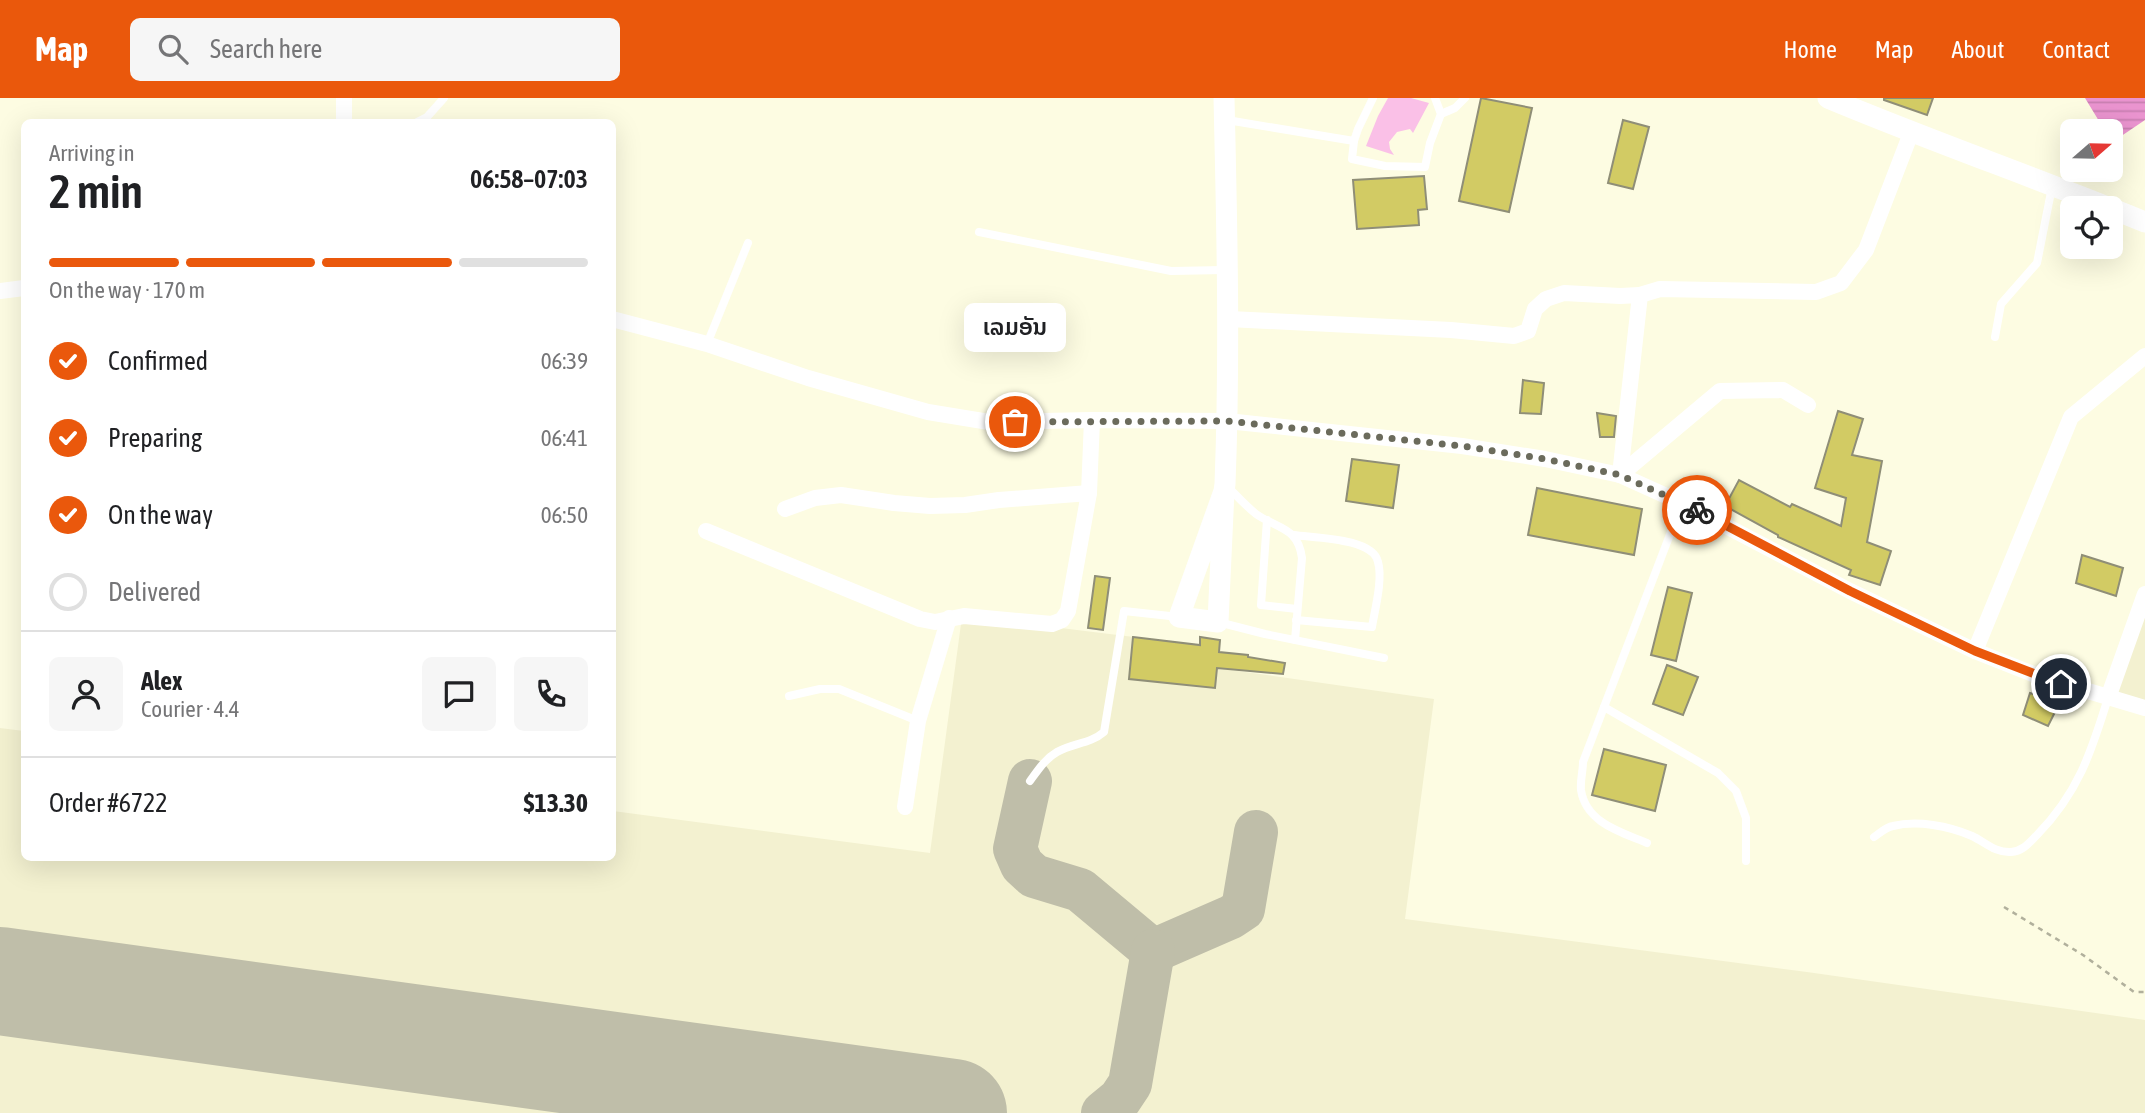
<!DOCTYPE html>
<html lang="en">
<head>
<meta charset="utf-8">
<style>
  :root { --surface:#fff; --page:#f6f6f6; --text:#202124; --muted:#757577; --line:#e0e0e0; --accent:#ea580c }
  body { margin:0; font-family:"Asap Condensed","Noto Sans Lao",sans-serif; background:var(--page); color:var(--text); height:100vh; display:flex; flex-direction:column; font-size:26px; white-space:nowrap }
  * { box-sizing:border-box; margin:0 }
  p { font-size:23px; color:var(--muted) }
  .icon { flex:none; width:38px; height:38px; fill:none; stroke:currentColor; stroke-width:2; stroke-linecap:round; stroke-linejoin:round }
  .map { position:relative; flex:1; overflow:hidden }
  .panel { position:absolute; left:21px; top:21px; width:595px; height:742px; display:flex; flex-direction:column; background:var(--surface); border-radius:10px; box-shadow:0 7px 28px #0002 }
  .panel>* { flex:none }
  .needle { width:46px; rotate:70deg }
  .controls { position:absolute; left:2060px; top:21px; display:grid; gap:14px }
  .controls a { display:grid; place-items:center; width:63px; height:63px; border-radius:10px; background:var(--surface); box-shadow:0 7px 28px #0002; font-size:35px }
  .pin { position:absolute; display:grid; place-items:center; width:60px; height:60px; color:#fff; margin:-30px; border:4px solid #fff; border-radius:50%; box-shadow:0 2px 7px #0007 }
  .courier { position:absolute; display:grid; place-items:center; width:70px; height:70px; margin:-35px; border:5px solid #ea580c; border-radius:50%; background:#fff; color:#222; box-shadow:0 2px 9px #0007 }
  .bubble { position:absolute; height:49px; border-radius:10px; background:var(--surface); box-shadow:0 7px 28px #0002; font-size:23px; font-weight:600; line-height:49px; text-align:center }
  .headline em { font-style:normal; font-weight:600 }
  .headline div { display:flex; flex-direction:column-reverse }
  .headline { display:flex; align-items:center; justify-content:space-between; height:119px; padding:0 28px }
  h1 { font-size:46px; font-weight:600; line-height:52px }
  .bar { display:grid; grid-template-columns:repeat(4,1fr); gap:10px 7px; align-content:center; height:84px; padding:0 28px }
  .bar i { height:9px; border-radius:5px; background:var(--line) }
  .bar .selected { background:var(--accent) }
  .bar p { grid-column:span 4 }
  .line { display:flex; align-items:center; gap:18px; padding:0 28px; border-top:2px solid var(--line) }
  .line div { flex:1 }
  .round { display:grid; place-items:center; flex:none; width:74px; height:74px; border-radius:10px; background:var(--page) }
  ol { padding:0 28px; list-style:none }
  li { display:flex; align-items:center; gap:21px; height:77px }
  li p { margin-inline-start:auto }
  li .icon { padding:7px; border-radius:50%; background:var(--accent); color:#fff; stroke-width:4 }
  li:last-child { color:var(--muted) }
  li i { width:38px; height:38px; border:4px solid var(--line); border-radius:50% }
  header { display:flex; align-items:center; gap:42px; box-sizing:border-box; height:98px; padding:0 35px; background:var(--accent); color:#fff }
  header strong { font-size:33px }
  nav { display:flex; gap:38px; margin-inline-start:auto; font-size:24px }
  .search { width:490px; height:63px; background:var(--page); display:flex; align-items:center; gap:18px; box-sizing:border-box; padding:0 24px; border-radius:10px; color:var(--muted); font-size:26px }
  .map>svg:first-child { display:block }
  .built { fill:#f3f1d0 }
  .grass { fill:#fac0e7 }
  .water { fill:url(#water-rules) }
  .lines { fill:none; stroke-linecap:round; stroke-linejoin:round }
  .taxiway { stroke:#bfbea9; stroke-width:44 }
  .runway { stroke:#bfbea9; stroke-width:108 }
  .building { fill:#d2cb64; stroke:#8f8e77; stroke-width:2 }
  .path { stroke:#b1b09c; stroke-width:2.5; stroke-dasharray:5 5; stroke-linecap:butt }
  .service { stroke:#fff; stroke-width:8 }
  .minor { stroke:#fff; stroke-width:16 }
  .tertiary { stroke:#fff; stroke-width:21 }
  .done { stroke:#6b6b5c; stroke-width:7; stroke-dasharray:0 12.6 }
  .route { stroke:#ea580c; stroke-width:9 }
</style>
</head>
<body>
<header>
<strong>Map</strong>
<div class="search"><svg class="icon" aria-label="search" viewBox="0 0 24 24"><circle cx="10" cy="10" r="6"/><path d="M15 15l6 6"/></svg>Search here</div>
<nav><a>Home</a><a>Map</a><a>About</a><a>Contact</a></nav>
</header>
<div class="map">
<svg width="2145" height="1015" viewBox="0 0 2145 1015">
  <defs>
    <pattern id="water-rules" width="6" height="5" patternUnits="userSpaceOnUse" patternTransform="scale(1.75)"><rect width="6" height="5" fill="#ea94cf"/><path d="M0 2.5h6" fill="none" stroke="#c87fb1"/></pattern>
  </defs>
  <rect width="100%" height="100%" fill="#fdfce2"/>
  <g class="built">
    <polygon points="2145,496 2145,610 2108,600"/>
    <polygon points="979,520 1199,547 1200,539 1220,542 1217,570 1434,601 1405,821 1807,874 2145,922 2145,1015 0,1015 0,630 24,633 24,760 612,760 613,713 930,755 961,526"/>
  </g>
  <polygon class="grass" points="1388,0 1411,0 1429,5 1413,35 1410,31 1397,34 1389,44 1390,51 1394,57 1366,48 1378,18"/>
  <polygon class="water" points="2085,0 2145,0 2145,22 2111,45 2110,33 2105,33"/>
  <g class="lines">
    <g class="taxiway">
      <polyline points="1030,683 1015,751 1022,767 1034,778 1080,792 1153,853"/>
      <polyline points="1153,853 1231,819 1243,811 1256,734"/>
      <polyline points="1103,1015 1120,1001 1130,986 1153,853"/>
    </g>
    <polyline class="runway" points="0,883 953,1015"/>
  </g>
  <g class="building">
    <polygon points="1481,0 1532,10 1509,114 1459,103"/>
    <polygon points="1884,0 1933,0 1927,17 1884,2"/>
    <polygon points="1623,22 1649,29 1633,91 1608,85"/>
    <polygon points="1424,78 1427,111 1418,112 1419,127 1357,131 1353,82"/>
    <polygon points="1523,282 1544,285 1541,316 1520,315"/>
    <polygon points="1838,313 1863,321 1852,357 1882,363 1867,444 1891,453 1880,487 1849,477 1851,472 1778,439 1778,437 1725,408 1739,382 1790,409 1792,406 1841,428 1846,400 1815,390"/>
    <polygon points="1597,315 1616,318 1614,339 1600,339"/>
    <polygon points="1352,361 1399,367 1393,410 1346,403"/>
    <polygon points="1537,390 1642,411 1634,457 1528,437"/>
    <polygon points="2082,457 2123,470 2116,498 2076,485"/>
    <polygon points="1095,478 1110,480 1103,532 1088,530"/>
    <polygon points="1668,489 1692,495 1676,563 1651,557"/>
    <polygon points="1133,539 1200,547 1200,539 1220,542 1219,554 1248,557 1248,559 1285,565 1283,576 1217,570 1215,590 1129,581"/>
    <polygon points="1667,567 1698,579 1683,617 1653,606"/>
    <polygon points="2030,595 2060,604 2048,628 2023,617"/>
    <polygon points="1604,651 1666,667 1655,713 1592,697"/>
  </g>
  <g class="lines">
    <polyline class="path" points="2004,809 2083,857 2134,894 2145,894"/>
    <g class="service">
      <polyline points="1435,0 1441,16"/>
      <polyline points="1227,22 1354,43 1352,61 1385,68 1425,69 1430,45 1441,16 1455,10 1465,0"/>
      <polyline points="417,24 427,19 444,0"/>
      <polyline points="1354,43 1358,31 1373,0"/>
      <polyline points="979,134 1171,173 1225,172"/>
      <polyline points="1995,239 2001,206 2037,165 2052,89"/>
      <polyline points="707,246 748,145"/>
      <path d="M1228 389C1237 398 1246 408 1256 416 1278 431 1298 429 1302 460L1295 542"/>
      <polyline points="1267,422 1261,507 1297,511"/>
      <path d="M1294 437C1315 440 1373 440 1378 464 1383 481 1375 511 1372 529L1296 522"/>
      <polyline points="1218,524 1265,536 1384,560"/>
      <polyline points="789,598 820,591 839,591 918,623"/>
      <polyline points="1604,609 1718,675 1736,693 1746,720 1746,763"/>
      <path d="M1030 683C1038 672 1045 661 1057 654 1073 645 1090 646 1104 634L1124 513 1179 519"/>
      <path d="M1874 739C1880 735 1886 729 1893 728 1917 722 1949 728 1972 738 1985 744 1995 755 2011 754 2023 753 2029 745 2037 737 2078 695 2091 655 2108 600"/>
      <path d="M1647 745C1621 734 1586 725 1581 692 1580 683 1583 673 1583 664L1682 405"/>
    </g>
    <g class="minor">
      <polyline points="344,0 344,24"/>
      <polyline points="0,193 24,190"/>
      <polyline points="1640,197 1660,191 1816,194 1841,185 1866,152 1911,35"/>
      <polyline points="612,221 707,246 808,280 928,314 989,324 1092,322 1227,323 1462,348 1545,361 1620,377 1682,405 1850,493 1975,553 2038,578 2145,610"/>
      <polyline points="1229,221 1451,232 1514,238 1528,233 1535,211 1546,201 1564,195 1620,198 1640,197 1620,377"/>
      <polyline points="1620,377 1720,293 1783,292 1808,307"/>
      <polyline points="785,411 815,400 841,397 894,405 930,408 965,407 999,402 1089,395"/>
      <polyline points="706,433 920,521 935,524 964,518 1052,526 1062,522 1068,513 1089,395 1092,322"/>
      <polyline points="1975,553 2071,319 2145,258"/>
      <polyline points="2108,600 2145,496"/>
      <polyline points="905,709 918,623 949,520"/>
    </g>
    <g class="tertiary">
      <path d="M1224 0C1227 129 1230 257 1225 386L1224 393 1218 524 1179 519 1224 393"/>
      <path d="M1828 0C1933 44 2040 81 2145 124"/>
    </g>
  </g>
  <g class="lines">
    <polyline class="done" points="1015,324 1227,323 1462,348 1545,361 1620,377 1697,412"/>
    <polyline class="route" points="1697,412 1850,493 1975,553 2061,586"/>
  </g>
</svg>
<div class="controls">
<a><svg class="needle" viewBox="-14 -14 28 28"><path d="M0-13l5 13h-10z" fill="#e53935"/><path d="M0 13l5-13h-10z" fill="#757577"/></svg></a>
<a><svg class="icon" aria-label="locate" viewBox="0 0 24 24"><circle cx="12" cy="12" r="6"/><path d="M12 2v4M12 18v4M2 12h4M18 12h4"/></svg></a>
</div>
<div class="pin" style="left:1015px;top:324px;background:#ea580c"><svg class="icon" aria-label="bag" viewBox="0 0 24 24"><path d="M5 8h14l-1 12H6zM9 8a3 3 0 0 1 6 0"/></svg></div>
<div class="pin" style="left:2061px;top:586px;background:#1f2937"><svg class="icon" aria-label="home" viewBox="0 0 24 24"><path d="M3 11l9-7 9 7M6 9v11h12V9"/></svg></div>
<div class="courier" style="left:1697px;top:412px"><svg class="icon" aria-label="bike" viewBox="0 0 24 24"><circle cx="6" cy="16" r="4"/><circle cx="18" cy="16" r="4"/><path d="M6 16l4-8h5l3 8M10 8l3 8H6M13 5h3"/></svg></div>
<div class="bubble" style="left:964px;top:205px;width:102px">ເລມອັນ</div>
<section class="panel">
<div class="headline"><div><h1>2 min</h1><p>Arriving in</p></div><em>06:58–07:03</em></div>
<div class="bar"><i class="selected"></i><i class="selected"></i><i class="selected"></i><i></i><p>On the way · 170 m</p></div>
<ol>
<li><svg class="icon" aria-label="check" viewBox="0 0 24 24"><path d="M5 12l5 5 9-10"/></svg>Confirmed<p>06:39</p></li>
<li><svg class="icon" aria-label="check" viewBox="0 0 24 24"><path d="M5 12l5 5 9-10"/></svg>Preparing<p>06:41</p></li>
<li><svg class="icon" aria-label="check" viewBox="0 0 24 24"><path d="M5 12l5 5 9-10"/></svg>On the way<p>06:50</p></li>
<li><i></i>Delivered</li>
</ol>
<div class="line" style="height:126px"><a class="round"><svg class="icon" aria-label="person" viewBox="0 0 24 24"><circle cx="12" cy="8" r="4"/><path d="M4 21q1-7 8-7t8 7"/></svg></a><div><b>Alex</b><p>Courier · 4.4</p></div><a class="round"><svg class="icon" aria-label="chat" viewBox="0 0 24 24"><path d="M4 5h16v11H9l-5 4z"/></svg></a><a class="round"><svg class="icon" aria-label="phone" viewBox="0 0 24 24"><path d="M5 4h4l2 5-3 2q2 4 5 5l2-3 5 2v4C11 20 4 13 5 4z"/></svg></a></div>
<div class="line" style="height:91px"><div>Order #6722</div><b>$13.30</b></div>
</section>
</div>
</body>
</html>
